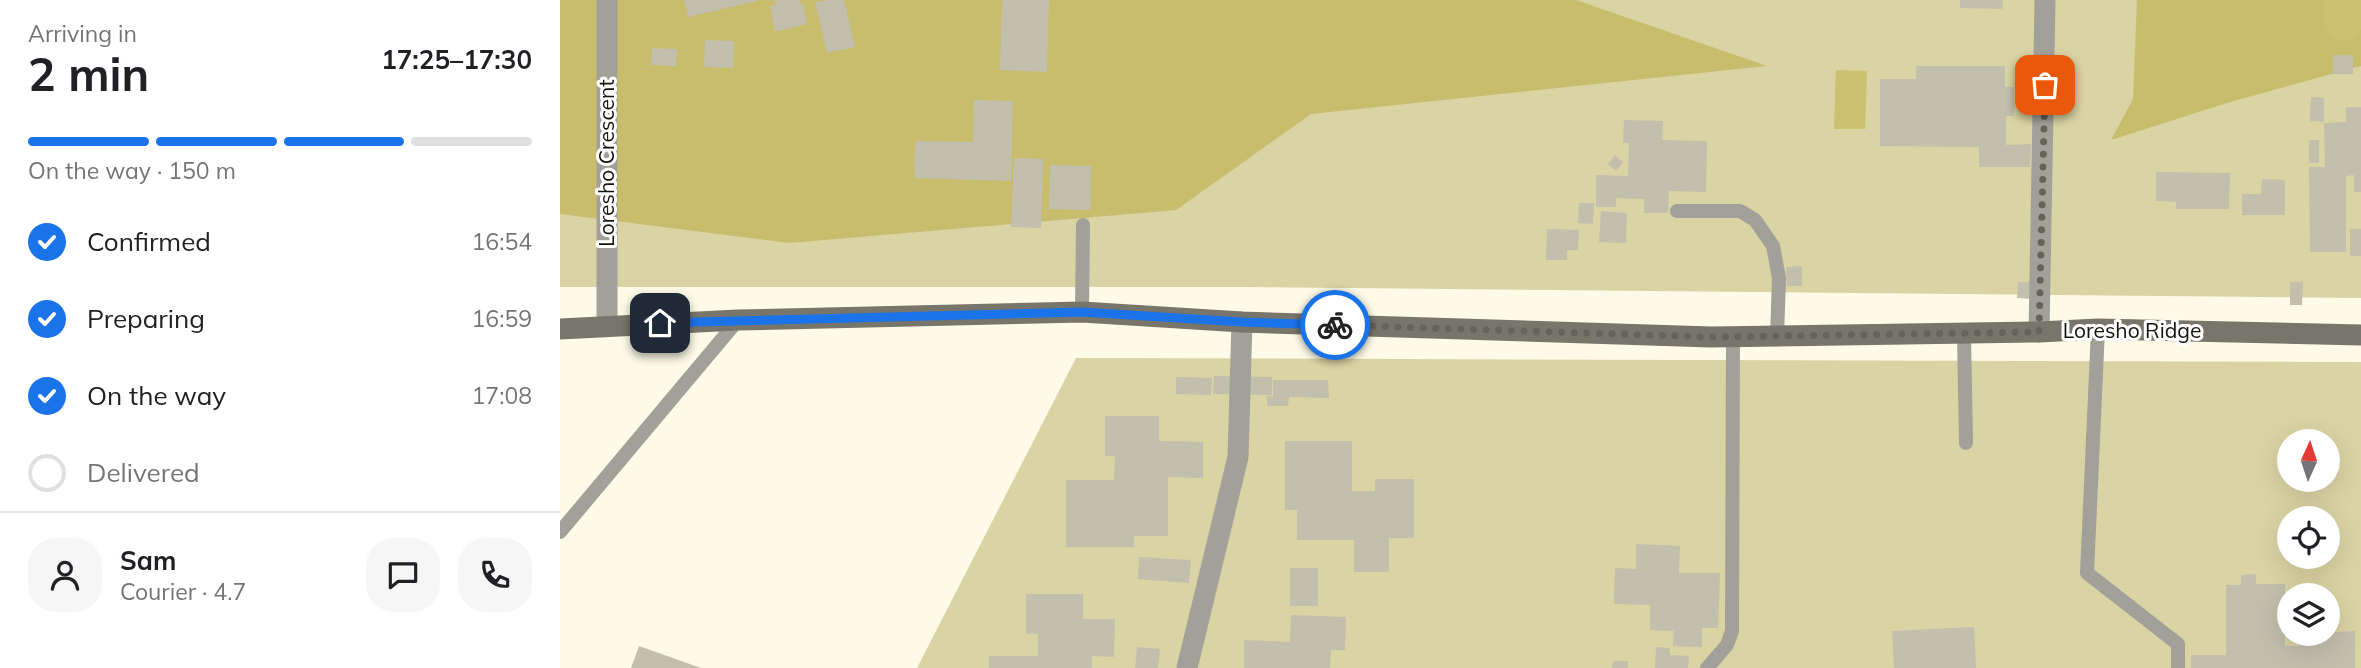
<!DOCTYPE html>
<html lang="en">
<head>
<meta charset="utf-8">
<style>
  :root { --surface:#fff; --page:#f6f6f6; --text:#202124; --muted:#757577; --line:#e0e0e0; --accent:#1a73e8 }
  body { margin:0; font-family:Mulish,sans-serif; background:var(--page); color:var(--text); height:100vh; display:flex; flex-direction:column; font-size:26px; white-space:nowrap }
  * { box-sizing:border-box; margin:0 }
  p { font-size:23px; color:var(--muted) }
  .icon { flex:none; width:38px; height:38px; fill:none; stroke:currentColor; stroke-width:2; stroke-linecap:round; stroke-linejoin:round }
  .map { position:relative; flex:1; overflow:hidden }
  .drawer { display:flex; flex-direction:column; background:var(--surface); width:560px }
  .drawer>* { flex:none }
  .needle { width:46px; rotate:3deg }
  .controls { position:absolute; left:1717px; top:429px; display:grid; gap:14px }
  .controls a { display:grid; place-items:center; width:63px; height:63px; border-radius:50%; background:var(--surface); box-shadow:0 7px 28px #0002; font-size:35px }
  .pin { position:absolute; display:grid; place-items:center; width:60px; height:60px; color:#fff; margin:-30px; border-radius:14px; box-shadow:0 4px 10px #0006 }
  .courier { position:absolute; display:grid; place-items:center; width:70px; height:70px; margin:-35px; border:5px solid #1a73e8; border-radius:50%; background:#fff; color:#222; box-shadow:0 2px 9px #0007 }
  .overview em { font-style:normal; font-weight:700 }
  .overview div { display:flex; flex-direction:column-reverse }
  .overview { display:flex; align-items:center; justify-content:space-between; height:119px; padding:0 28px }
  h1 { font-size:46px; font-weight:700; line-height:52px }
  .bar { display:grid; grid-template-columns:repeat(4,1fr); gap:10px 7px; align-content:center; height:84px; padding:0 28px }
  .bar i { height:9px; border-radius:5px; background:var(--line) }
  .bar .current { background:var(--accent) }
  .bar p { grid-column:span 4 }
  .line { display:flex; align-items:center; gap:18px; padding:0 28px; border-top:2px solid var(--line) }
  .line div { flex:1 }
  .round { display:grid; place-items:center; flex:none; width:74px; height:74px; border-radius:28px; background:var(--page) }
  ol { padding:0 28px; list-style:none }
  li { display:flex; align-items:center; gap:21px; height:77px }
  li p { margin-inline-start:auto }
  li .icon { padding:7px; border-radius:50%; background:var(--accent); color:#fff; stroke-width:4 }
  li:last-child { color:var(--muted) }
  li i { width:38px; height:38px; border:4px solid var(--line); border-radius:50% }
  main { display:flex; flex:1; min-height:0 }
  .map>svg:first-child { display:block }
  .green { fill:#dad3a4; fill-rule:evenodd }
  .forest { fill:#c8bc6d }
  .water { fill:#ccc071 }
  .building { fill:#c2bfad }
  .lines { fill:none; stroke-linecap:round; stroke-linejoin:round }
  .lane { stroke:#a2a199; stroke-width:14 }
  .street { stroke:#a2a199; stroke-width:21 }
  .secondary { stroke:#78766b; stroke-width:21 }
  .done { stroke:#656459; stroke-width:7; stroke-dasharray:0 12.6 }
  .route { stroke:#1a73e8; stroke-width:9 }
  .labels { text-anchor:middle; stroke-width:6; stroke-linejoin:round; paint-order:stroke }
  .street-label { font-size:21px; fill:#13120c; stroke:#fff }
</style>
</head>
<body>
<main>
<section class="drawer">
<div class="overview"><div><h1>2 min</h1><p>Arriving in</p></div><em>17:25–17:30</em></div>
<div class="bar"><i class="current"></i><i class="current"></i><i class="current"></i><i></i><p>On the way · 150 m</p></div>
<ol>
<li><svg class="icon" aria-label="check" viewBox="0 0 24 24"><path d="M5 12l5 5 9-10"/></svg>Confirmed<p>16:54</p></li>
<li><svg class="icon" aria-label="check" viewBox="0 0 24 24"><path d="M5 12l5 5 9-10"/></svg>Preparing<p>16:59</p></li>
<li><svg class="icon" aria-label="check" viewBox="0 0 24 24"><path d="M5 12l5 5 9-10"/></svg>On the way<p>17:08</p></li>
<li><i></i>Delivered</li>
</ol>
<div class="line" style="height:126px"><a class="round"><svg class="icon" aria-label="person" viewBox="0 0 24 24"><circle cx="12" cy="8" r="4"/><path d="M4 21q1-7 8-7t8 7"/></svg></a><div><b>Sam</b><p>Courier · 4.7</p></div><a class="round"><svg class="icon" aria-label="chat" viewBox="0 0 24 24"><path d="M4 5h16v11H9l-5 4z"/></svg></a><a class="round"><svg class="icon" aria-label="phone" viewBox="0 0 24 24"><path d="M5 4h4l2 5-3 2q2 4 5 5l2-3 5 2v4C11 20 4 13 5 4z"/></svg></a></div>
</section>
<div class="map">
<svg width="1801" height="668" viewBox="0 0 1801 668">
  <rect width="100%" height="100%" fill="#fdfbe7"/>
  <g class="green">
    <polygon points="0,0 1801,0 1801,298 686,287 0,287"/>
    <path d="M516 358 1801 362V668H357ZM1729 441H1768V480H1729ZM1729 518H1768V556H1729ZM1729 595H1768V634H1729Z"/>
  </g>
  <g class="forest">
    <polygon points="0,0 1016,0 1207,66 751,114 616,210 229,243 0,214"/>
    <polygon points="1577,0 1801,0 1801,66 1670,102 1551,140 1573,99"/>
  </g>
  <g class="water">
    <path d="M1764 0H1801V29L1794 39C1769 48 1760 20 1764 0Z"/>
    <polygon points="1276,70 1307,71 1305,129 1274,129"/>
  </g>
  <g class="building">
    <polygon points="124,0 197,0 197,1 128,17"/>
    <polygon points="215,0 239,0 240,4 243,3 247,24 215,32 210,6 216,5"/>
    <polygon points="267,0 284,0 295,47 267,53 255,2"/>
    <polygon points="442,0 489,0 487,72 440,70"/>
    <polygon points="1400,0 1443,0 1442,9 1400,8"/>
    <polygon points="145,40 174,41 173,68 144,67"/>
    <polygon points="92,48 117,49 116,66 91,65"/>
    <rect x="1773" y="55" width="20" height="19"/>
    <polygon points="1356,66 1445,66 1445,87 1454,87 1454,116 1446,116 1446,145 1471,144 1470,167 1419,167 1419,147 1320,146 1320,79 1356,79"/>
    <polygon points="1751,97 1764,98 1764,122 1750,121"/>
    <polygon points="414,100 453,101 451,181 354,178 355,141 413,142"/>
    <polygon points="1786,107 1801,107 1801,192 1794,192 1794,175 1786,176 1786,252 1750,252 1749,167 1765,167 1764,123 1786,122"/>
    <polygon points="1064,120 1103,121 1102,140 1147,141 1146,192 1109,191 1108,213 1084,213 1084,199 1056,198 1056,207 1036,207 1036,175 1068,176 1069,143 1063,143"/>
    <rect x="1749" y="140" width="10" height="23"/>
    <polygon points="1055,155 1063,162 1056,171 1048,164"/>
    <polygon points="454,158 483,159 481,228 451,227"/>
    <polygon points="490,165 531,166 530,210 489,209"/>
    <polygon points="1596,172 1670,173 1669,209 1616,209 1616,202 1596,201"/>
    <polygon points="1702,179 1725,180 1725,215 1682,215 1682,194 1701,194"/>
    <polygon points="1019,203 1034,203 1033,224 1018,223"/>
    <polygon points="1041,211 1067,213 1066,243 1039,242"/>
    <polygon points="987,229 1019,230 1018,250 1007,250 1007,260 986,260"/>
    <rect x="1790" y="229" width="11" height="27"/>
    <polygon points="1242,266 1242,286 1227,286 1226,267"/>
    <polygon points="1458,282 1473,282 1472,299 1457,298"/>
    <polygon points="1730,282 1743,282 1742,305 1730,305"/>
    <polygon points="654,376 712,377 712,395 653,394"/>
    <polygon points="616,377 652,378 651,395 616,394"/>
    <polygon points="713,380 768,380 769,398 729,397 728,406 707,406 707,396 713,397"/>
    <polygon points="545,416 599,416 599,441 643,442 643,478 608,477 608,536 574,536 574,547 506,547 506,480 554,480 555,456 545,456"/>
    <polygon points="725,441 792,441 792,491 815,491 815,479 854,479 854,538 829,538 829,572 794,572 794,540 737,540 737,510 725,510"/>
    <polygon points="1076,544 1120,546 1119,573 1160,573 1158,628 1142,628 1142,647 1113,646 1114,631 1090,630 1090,605 1054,604 1055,568 1076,569"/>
    <polygon points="579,557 631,560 629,583 578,579"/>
    <rect x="730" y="568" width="28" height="38"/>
    <polygon points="1696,574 1696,584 1725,584 1725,646 1740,646 1740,634 1795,631 1795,668 1631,668 1631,655 1666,655 1666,585 1681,585 1681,575"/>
    <polygon points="466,594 523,594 523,619 555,619 554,657 532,656 532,668 429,668 429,656 478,656 478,634 466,634"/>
    <polygon points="731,615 786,617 785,650 771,650 770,668 684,668 684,640 730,642"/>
    <polygon points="1414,627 1416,668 1334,668 1332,631"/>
    <polygon points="79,646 141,668 71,668"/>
    <polygon points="577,647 600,649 598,668 575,668"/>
    <polygon points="1096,647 1110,648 1110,655 1129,656 1128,668 1095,668"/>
    <polygon points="1053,661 1068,661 1068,668 1052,668"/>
  </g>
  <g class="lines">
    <g class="lane">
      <polyline points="1117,211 1180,211 1195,220 1213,246 1219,278 1217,337"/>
      <polyline points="522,312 523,225"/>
      <polyline points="1538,329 1527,573 1618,644 1618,668"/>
      <polyline points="1404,334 1406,443"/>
      <polyline points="0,532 178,320"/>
      <polyline points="1147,668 1167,645 1172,631 1173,336"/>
    </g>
    <g class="street">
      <polyline points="47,0 47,326"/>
      <polyline points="1479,332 1485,0"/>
      <polyline points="627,668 678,457 682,322"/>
    </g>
    <polyline class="secondary" points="0,329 178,320 522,312 682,322 1151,337 1479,332 1538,329 1801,335"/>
  </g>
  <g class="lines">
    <polyline class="done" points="775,325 1151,337 1479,332 1485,85"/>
    <polyline class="route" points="100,323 522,312 682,322 775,325"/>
  </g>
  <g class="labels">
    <g class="street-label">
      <text transform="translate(47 163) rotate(-90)" y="7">Loresho Crescent</text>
      <text x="1572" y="338">Loresho Ridge</text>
    </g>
  </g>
</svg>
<div class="controls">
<a><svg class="needle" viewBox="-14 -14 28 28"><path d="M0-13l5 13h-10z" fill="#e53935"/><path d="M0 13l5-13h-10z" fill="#757577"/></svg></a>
<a><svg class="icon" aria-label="locate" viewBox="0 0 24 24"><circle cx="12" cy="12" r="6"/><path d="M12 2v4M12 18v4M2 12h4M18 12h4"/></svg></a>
<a><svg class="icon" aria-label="layers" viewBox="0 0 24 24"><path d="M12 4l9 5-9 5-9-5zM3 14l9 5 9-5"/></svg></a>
</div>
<div class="pin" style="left:1485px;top:85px;background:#ea580c"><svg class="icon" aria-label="bag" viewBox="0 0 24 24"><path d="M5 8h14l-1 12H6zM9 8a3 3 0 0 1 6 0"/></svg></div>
<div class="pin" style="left:100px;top:323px;background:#1f2937"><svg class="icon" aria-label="home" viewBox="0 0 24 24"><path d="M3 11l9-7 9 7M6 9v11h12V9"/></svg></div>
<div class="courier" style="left:775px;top:325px"><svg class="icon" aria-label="bike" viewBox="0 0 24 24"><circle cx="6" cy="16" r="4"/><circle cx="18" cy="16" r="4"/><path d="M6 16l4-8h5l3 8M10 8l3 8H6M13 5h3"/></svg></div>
</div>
</main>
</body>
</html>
